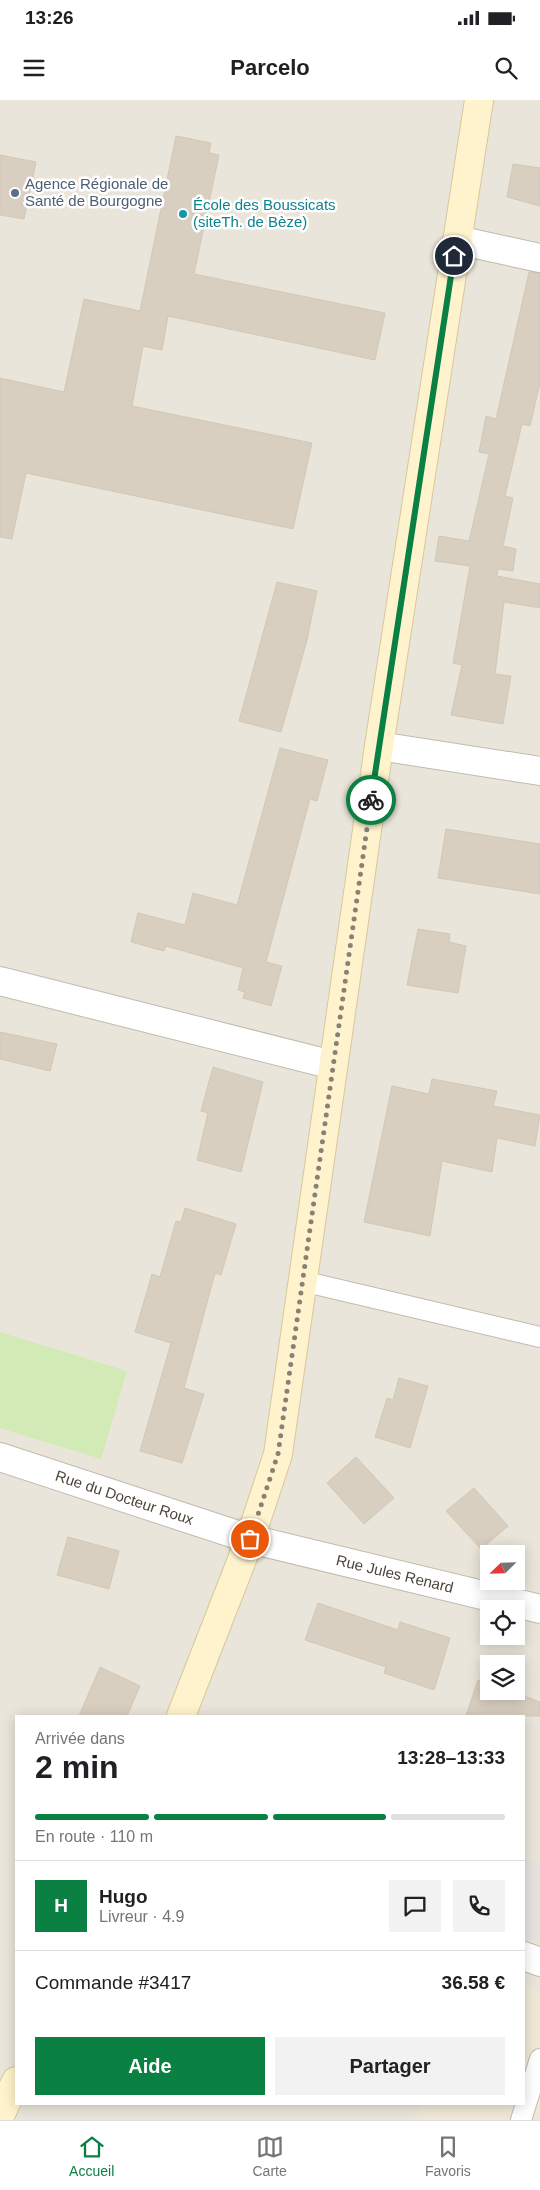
<!DOCTYPE html>
<html lang="fr">
<head>
<meta charset="utf-8">
<style>
  :root { --surface:#fff; --page:#f2f2f2; --text:#202124; --muted:#757577; --line:#e0e0e0; --accent:#0b8043 }
  body { margin:0; font-family:Arial,sans-serif; background:var(--page); color:var(--text); height:100vh; display:flex; flex-direction:column; font-size:19px; white-space:nowrap }
  * { box-sizing:border-box; margin:0 }
  p { font-size:16px; color:var(--muted) }
  .icon { flex:none; width:28px; height:28px; fill:none; stroke:currentColor; stroke-width:2; stroke-linecap:round; stroke-linejoin:round }
  .map { position:relative; flex:1; overflow:hidden }
  .details { position:absolute; left:15px; top:1615px; width:510px; height:390px; display:flex; flex-direction:column; background:var(--surface); border-radius:0px; box-shadow:0 2px 12px #0003 }
  .details>* { flex:none }
  .needle { width:32px; rotate:247deg }
  .fabs { position:absolute; left:480px; top:1445px; display:grid; gap:10px }
  .fabs a { display:grid; place-items:center; width:45px; height:45px; border-radius:0px; background:var(--surface); box-shadow:0 2px 12px #0003; font-size:25px }
  .pin { position:absolute; display:grid; place-items:center; width:42px; height:42px; color:#fff; margin:-21px; border:2px solid #fff; border-radius:50%; box-shadow:0 1px 5px #0007 }
  .courier { position:absolute; display:grid; place-items:center; width:50px; height:50px; margin:-25px; border:4px solid #0b8043; border-radius:50%; background:#fff; color:#222; box-shadow:0 1px 6px #0007 }
  .summary em { font-style:normal; font-weight:700 }
  .summary div { display:flex; flex-direction:column-reverse }
  .summary { display:flex; align-items:center; justify-content:space-between; height:85px; padding:0 20px }
  h1 { font-size:32px; font-weight:700; line-height:38px }
  .bar { display:grid; grid-template-columns:repeat(4,1fr); gap:8px 5px; align-content:center; height:60px; padding:0 20px }
  .bar i { height:6px; border-radius:4px; background:var(--line) }
  .bar .on { background:var(--accent) }
  .bar p { grid-column:span 4 }
  .line { display:flex; align-items:center; gap:12px; padding:0 20px; border-top:1px solid var(--line) }
  .line div { flex:1 }
  .round { display:grid; place-items:center; flex:none; width:52px; height:52px; border-radius:0px; background:var(--page) }
  .action { display:flex; gap:10px; margin-top:auto; padding:10px 20px }
  .action a { flex:1; height:58px; border-radius:0px; background:var(--accent); color:#fff; font-size:20px; font-weight:700; line-height:58px; text-align:center }
  .action a+a { background:var(--page); color:var(--text) }
  .status { display:flex; justify-content:space-between; align-items:center; height:35px; padding:0 25px; background:var(--surface); direction:ltr }
  .status svg { height:14px; fill:currentColor }
  header { display:flex; justify-content:space-between; align-items:center; height:65px; padding:0 20px; background:var(--surface); font-size:22px; font-weight:700 }
  .dock { display:flex; justify-content:space-around; align-items:center; height:70px; border-top:1px solid var(--line); background:var(--surface); font-size:14px; color:var(--muted) }
  .dock a { display:grid; justify-items:center; gap:2px }
  .dock .on { color:var(--accent) }
  .map>svg:first-child { display:block }
  .residential { fill:#eae5da; fill-rule:evenodd }
  .education { fill:#efe8d6 }
  .green { fill:#d2eab5 }
  .parking { fill:#e5e3e0 }
  .building { fill:#d8cfc1; stroke:#d3c7b4 }
  .lines { fill:none; stroke-linecap:round; stroke-linejoin:round }
  .lane-casing { stroke:#c2bbae; stroke-width:22 }
  .street-casing { stroke:#c2bbae; stroke-width:30 }
  .secondary-casing { stroke:#d6c79b; stroke-width:30 }
  .lane { stroke:#fff; stroke-width:20 }
  .street { stroke:#fff; stroke-width:28 }
  .secondary { stroke:#fff3cd; stroke-width:28 }
  .done { stroke:#878178; stroke-width:5; stroke-dasharray:0 9 }
  .route { stroke:#0b8043; stroke-width:6 }
  .service-dot { fill:#5c6f8a; stroke:#fff; stroke-width:2 }
  .culture-dot { fill:#0f9aa8; stroke:#fff; stroke-width:2 }
  .labels { text-anchor:middle; stroke-width:5; stroke-linejoin:round; paint-order:stroke }
  .service-label { font-size:15px; fill:#4e5e75; stroke:#fff; text-anchor:start }
  .culture-label { font-size:15px; fill:#0d838f; stroke:#fff; text-anchor:start }
  .street-label { font-size:15px; fill:#4b4439; stroke:#fff }
</style>
</head>
<body>
<div class="status"><b>13:26</b><svg viewBox="0 0 49 12"><path d="M0 12V9h3v3zM5 12V6h3v6zM10 12V3h3v9zM15 12V0h3v12zM26 1h20v11H26zM47 4h2v5h-2z"/></svg></div>
<header><svg class="icon" aria-label="menu" viewBox="0 0 24 24"><path d="M4 6h16M4 12h16M4 18h16"/></svg>Parcelo<svg class="icon" aria-label="search" viewBox="0 0 24 24"><circle cx="10" cy="10" r="6"/><path d="M15 15l6 6"/></svg></header>
<div class="map">
<svg width="540" height="2020" viewBox="0 0 540 2020">
  <rect width="100%" height="100%" fill="#f6f3ec"/>
  <path class="residential" d="M0 0H540V2020H0ZM489 1454H516V1481H489ZM489 1509H516V1536H489ZM489 1564H516V1591H489ZM16 1616H524V2004H16Z"/>
  <polygon class="education" points="524,1885 540,1891 540,2020 415,2020 421,2004 524,2004"/>
  <polygon class="green" points="0,1232 127,1271 101,1359 0,1328"/>
  <polygon class="parking" points="524,1758 540,1763 540,1843 524,1837"/>
  <g class="building">
    <polygon points="176,36 211,43 209,53 219,55 194,174 385,213 375,260 168,216 162,250 143,246 132,306 312,343 293,429 26,373 12,439 0,437 0,278 64,292 84,199 140,211"/>
    <polygon points="0,55 36,62 24,119 0,115"/>
    <polygon points="513,64 540,68 540,106 507,97"/>
    <polygon points="529,172 540,173 540,283 530,326 522,324 505,396 513,398 503,446 516,449 513,471 498,469 497,476 540,484 540,508 504,502 495,574 511,576 503,624 451,615 462,565 453,563 470,466 435,461 439,436 469,441 489,354 479,352 486,316 496,319"/>
    <polygon points="277,482 317,491 307,540 281,632 239,621"/>
    <polygon points="280,648 328,660 317,701 310,699 266,862 282,866 271,906 243,898 245,892 238,890 243,868 166,846 164,851 131,842 138,813 185,825 193,793 237,805"/>
    <polygon points="446,729 540,744 540,794 438,778"/>
    <polygon points="418,829 450,834 449,842 466,846 458,893 407,885"/>
    <polygon points="0,932 57,944 50,971 0,959"/>
    <polygon points="213,967 263,982 241,1072 197,1060 208,1013 201,1011"/>
    <polygon points="432,979 497,991 493,1006 540,1015 535,1046 497,1038 492,1072 442,1061 430,1136 364,1122 392,986 429,994"/>
    <polygon points="185,1108 236,1124 221,1175 215,1173 184,1288 204,1294 182,1363 140,1351 171,1243 135,1232 152,1174 160,1177 176,1121 181,1122"/>
    <polygon points="399,1278 428,1286 410,1348 375,1337 387,1298 393,1300"/>
    <polygon points="356,1357 394,1398 364,1424 327,1383"/>
    <polygon points="474,1388 508,1426 481,1449 446,1411"/>
    <polygon points="68,1437 119,1451 109,1489 57,1475"/>
    <polygon points="318,1503 398,1530 400,1522 450,1538 434,1590 384,1573 386,1567 305,1540"/>
    <polygon points="100,1567 140,1586 127,1616 79,1616"/>
    <polygon points="478,1580 489,1584 489,1591 510,1591 540,1602 540,1616 466,1616"/>
  </g>
  <g class="lines">
    <g class="lane-casing">
      <g id="lane">
        <polyline points="302,1181 540,1237"/>
        <polyline points="521,2020 540,1959"/>
      </g>
    </g>
    <g class="street-casing">
      <g id="street">
        <polyline points="457,140 540,158"/>
        <polyline points="379,646 540,671"/>
        <polyline points="0,881 333,965"/>
        <path id="s1" d="M0 1357 250 1439 540 1509"/>
        <polyline points="524,1856 540,1862"/>
      </g>
    </g>
    <g class="secondary-casing">
      <g id="secondary">
        <polyline points="181,1616 250,1439 278,1354 379,646 479,0"/>
        <polyline points="0,2016 16,1981"/>
      </g>
    </g>
    <use href="#lane" class="lane"/>
    <use href="#street" class="street"/>
    <use href="#secondary" class="secondary"/>
  </g>
  <g class="lines">
    <polyline class="done" points="250,1439 278,1354 371,700"/>
    <polyline class="route" points="371,700 454,156"/>
  </g>
  <circle class="service-dot" cx="15" cy="93" r="5"/>
  <circle class="culture-dot" cx="183" cy="114" r="5"/>
  <g class="labels">
    <g class="service-label">
      <text x="25" y="89">Agence Régionale de<tspan x="25" dy="17">Santé de Bourgogne</tspan></text>
    </g>
    <g class="culture-label">
      <text x="193" y="110">École des Boussicats<tspan x="193" dy="17">(siteTh. de Bèze)</tspan></text>
    </g>
    <g class="street-label">
      <text dy="5" stroke="none"><textPath href="#s1" startOffset="131">Rue du Docteur Roux</textPath></text>
      <text dy="5" stroke="none"><textPath href="#s1" startOffset="412">Rue Jules Renard</textPath></text>
    </g>
  </g>
</svg>
<div class="fabs">
<a><svg class="needle" viewBox="-14 -14 28 28"><path d="M0-13l5 13h-10z" fill="#e53935"/><path d="M0 13l5-13h-10z" fill="#757577"/></svg></a>
<a><svg class="icon" aria-label="locate" viewBox="0 0 24 24"><circle cx="12" cy="12" r="6"/><path d="M12 2v4M12 18v4M2 12h4M18 12h4"/></svg></a>
<a><svg class="icon" aria-label="layers" viewBox="0 0 24 24"><path d="M12 4l9 5-9 5-9-5zM3 14l9 5 9-5"/></svg></a>
</div>
<div class="pin" style="left:250px;top:1439px;background:#ea580c"><svg class="icon" aria-label="bag" viewBox="0 0 24 24"><path d="M5 8h14l-1 12H6zM9 8a3 3 0 0 1 6 0"/></svg></div>
<div class="pin" style="left:454px;top:156px;background:#1f2937"><svg class="icon" aria-label="home" viewBox="0 0 24 24"><path d="M3 11l9-7 9 7M6 9v11h12V9"/></svg></div>
<div class="courier" style="left:371px;top:700px"><svg class="icon" aria-label="bike" viewBox="0 0 24 24"><circle cx="6" cy="16" r="4"/><circle cx="18" cy="16" r="4"/><path d="M6 16l4-8h5l3 8M10 8l3 8H6M13 5h3"/></svg></div>
<section class="details">
<div class="summary"><div><h1>2 min</h1><p>Arrivée dans</p></div><em>13:28–13:33</em></div>
<div class="bar"><i class="on"></i><i class="on"></i><i class="on"></i><i></i><p>En route · 110 m</p></div>
<div class="line" style="height:90px"><b class="round" style="background:var(--accent);color:#fff">H</b><div><b>Hugo</b><p>Livreur · 4.9</p></div><a class="round"><svg class="icon" aria-label="chat" viewBox="0 0 24 24"><path d="M4 5h16v11H9l-5 4z"/></svg></a><a class="round"><svg class="icon" aria-label="phone" viewBox="0 0 24 24"><path d="M5 4h4l2 5-3 2q2 4 5 5l2-3 5 2v4C11 20 4 13 5 4z"/></svg></a></div>
<div class="line" style="height:65px"><div>Commande #3417</div><b>36.58 €</b></div>
<div class="action"><a>Aide</a><a>Partager</a></div>
</section>
</div>
<nav class="dock">
<a class="on"><svg class="icon" aria-label="home" viewBox="0 0 24 24"><path d="M3 11l9-7 9 7M6 9v11h12V9"/></svg>Accueil</a>
<a><svg class="icon" aria-label="map" viewBox="0 0 24 24"><path d="M3 6l6-2 6 2 6-2v14l-6 2-6-2-6 2zM9 4v14M15 6v14"/></svg>Carte</a>
<a><svg class="icon" aria-label="saved" viewBox="0 0 24 24"><path d="M7 4h10v16l-5-4-5 4z"/></svg>Favoris</a>
</nav>
</body>
</html>
